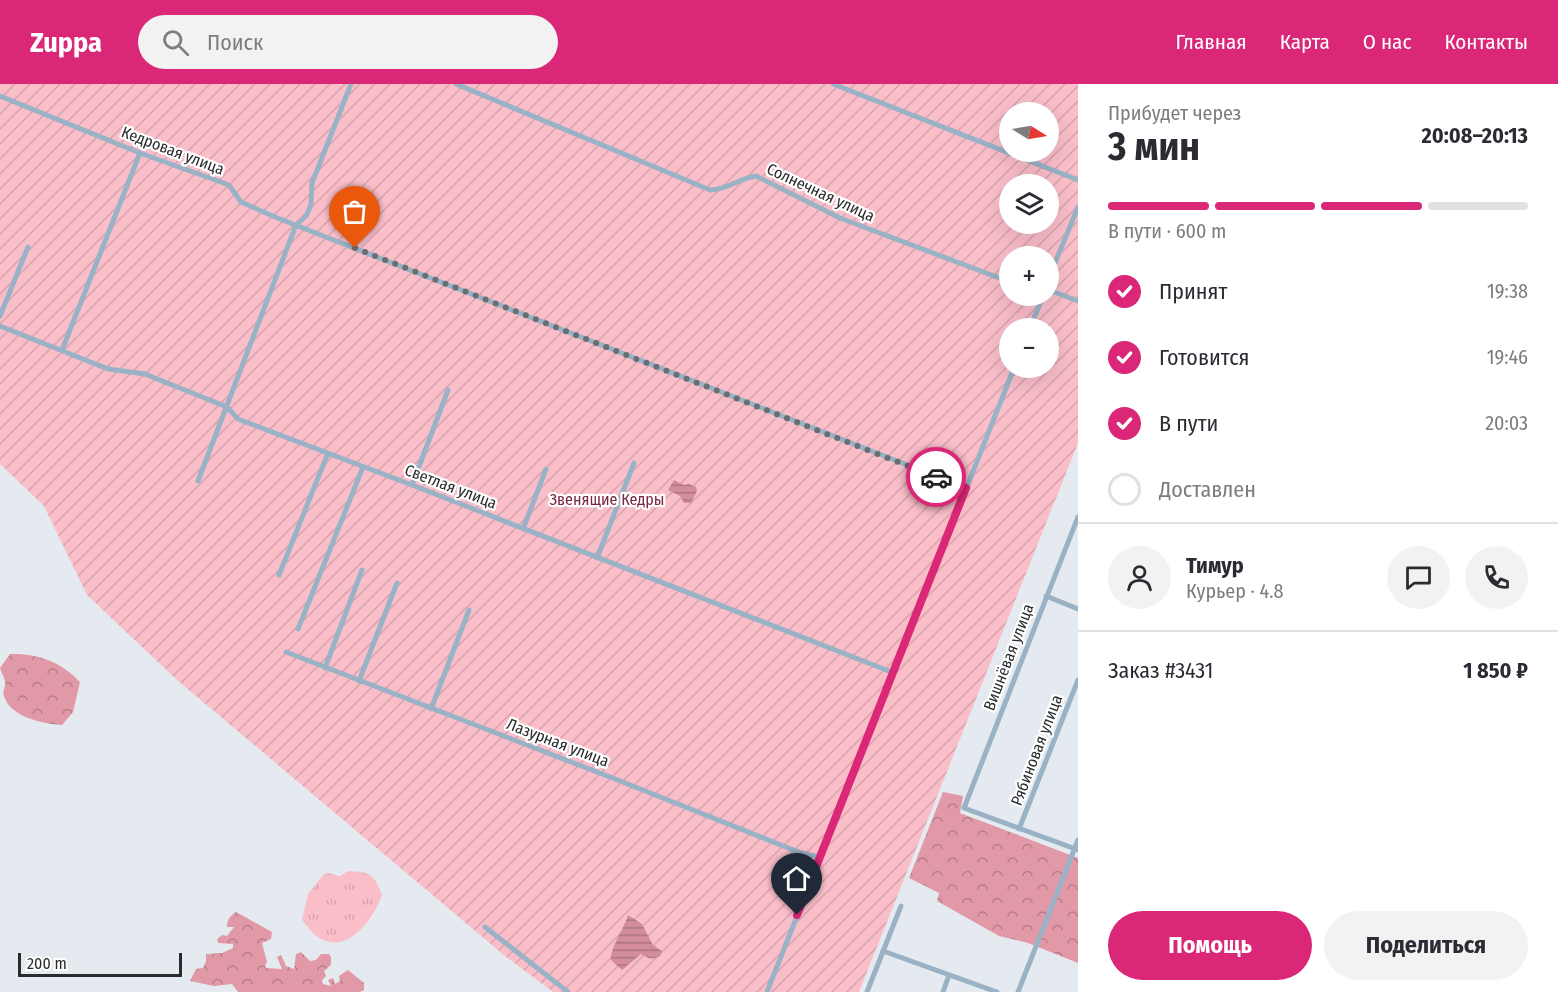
<!DOCTYPE html>
<html lang="ru">
<head>
<meta charset="utf-8">
<style>
  :root { --surface:#fff; --page:#f2f2f3; --text:#2b2b33; --muted:#7c7c81; --line:#e1e1e2; --accent:#db2777 }
  body { margin:0; font-family:"Fira Sans Condensed",sans-serif; background:var(--page); color:var(--text); height:100vh; display:flex; flex-direction:column; font-size:22px; white-space:nowrap }
  * { box-sizing:border-box; margin:0 }
  p { font-size:20px; color:var(--muted) }
  .icon { flex:none; width:33px; height:33px; fill:none; stroke:currentColor; stroke-width:2; stroke-linecap:round; stroke-linejoin:round }
  .map { position:relative; flex:1; overflow:hidden }
  .panel { display:flex; flex-direction:column; background:var(--surface); width:480px }
  .panel>* { flex:none }
  .needle { width:39px; rotate:101deg }
  .buttons { position:absolute; left:999px; top:18px; display:grid; gap:12px }
  .buttons a { display:grid; place-items:center; width:60px; height:60px; border-radius:50%; background:var(--surface); box-shadow:0 6px 24px #0002; font-size:30px }
  .scale { position:absolute; left:18px; bottom:15px; width:164px; box-sizing:border-box; padding-left:6px; border:3px solid #292b2d; border-top:0; font-size:16px; line-height:21px; white-space:nowrap; color:#292b2d; -webkit-text-stroke:4px #fff; paint-order:stroke }
  .pin { position:absolute; display:grid; place-items:center; width:51px; height:51px; color:#fff; margin:-62px -26px; border-radius:50% 50% 50% 0; rotate:-45deg; box-shadow:0 0 6px #0007 }
  .pin .icon { rotate:45deg }
  .courier { position:absolute; display:grid; place-items:center; width:60px; height:60px; margin:-30px; border:4px solid #db2777; border-radius:50%; background:#fff; color:#222; box-shadow:0 2px 8px #0007 }
  .head em { font-style:normal; font-weight:700 }
  .head div { display:flex; flex-direction:column-reverse }
  .head { display:flex; align-items:center; justify-content:space-between; height:102px; padding:0 30px }
  h1 { font-size:39px; font-weight:700; line-height:45px }
  .bar { display:grid; grid-template-columns:repeat(4,1fr); gap:9px 6px; align-content:center; height:72px; padding:0 30px }
  .bar i { height:8px; border-radius:4px; background:var(--line) }
  .bar .current { background:var(--accent) }
  .bar p { grid-column:span 4 }
  .line { display:flex; align-items:center; gap:15px; padding:0 30px; border-top:2px solid var(--line) }
  .line div { flex:1 }
  .round { display:grid; place-items:center; flex:none; width:63px; height:63px; border-radius:32px; background:var(--page) }
  ol { padding:0 30px; list-style:none }
  li { display:flex; align-items:center; gap:18px; height:66px }
  li p { margin-inline-start:auto }
  li .icon { padding:6px; border-radius:50%; background:var(--accent); color:#fff; stroke-width:4 }
  li:last-child { color:var(--muted) }
  li i { width:33px; height:33px; border:3px solid var(--line); border-radius:50% }
  .primary-button { display:flex; gap:12px; margin-top:auto; padding:12px 30px }
  .primary-button a { flex:1; height:69px; border-radius:36px; background:var(--accent); color:#fff; font-size:24px; font-weight:700; line-height:69px; text-align:center }
  .primary-button a+a { background:var(--page); color:var(--text) }
  header { display:flex; align-items:center; gap:36px; box-sizing:border-box; height:84px; padding:0 30px; background:var(--accent); color:#fff }
  header strong { font-size:28px }
  nav { display:flex; gap:33px; margin-inline-start:auto; font-size:21px }
  .search { width:420px; height:54px; background:var(--page); display:flex; align-items:center; gap:15px; box-sizing:border-box; padding:0 21px; border-radius:33px; color:var(--muted); font-size:22px }
  main { display:flex; flex:1; min-height:0 }
  .map>svg:first-child { display:block }
  .grass { fill:url(#grass-tufts) }
  .forest { fill:url(#forest-crowns) }
  .garden { fill:url(#garden-furrows); fill-rule:evenodd }
  .water { fill:url(#water-rules) }
  .lines { fill:none; stroke-linecap:round; stroke-linejoin:round }
  .street { stroke:#9ab2c6; stroke-width:5 }
  .done { stroke:#6a6e71; stroke-width:6; stroke-dasharray:0 10.8 }
  .route { stroke:#db2777; stroke-width:8 }
  .labels { text-anchor:middle; stroke-width:4.5; stroke-linejoin:round; paint-order:stroke }
  .street-label { font-size:16px; fill:#292b2d; stroke:#fff }
  .park-label { font-size:16px; fill:#7a263f; stroke:#fff }
</style>
</head>
<body>
<header>
<strong>Zuppa</strong>
<div class="search"><svg class="icon" aria-label="search" viewBox="0 0 24 24"><circle cx="10" cy="10" r="6"/><path d="M15 15l6 6"/></svg>Поиск</div>
<nav><a>Главная</a><a>Карта</a><a>О нас</a><a>Контакты</a></nav>
</header>
<main>
<div class="map">
<svg width="1078" height="908" viewBox="0 0 1078 908">
  <defs>
    <pattern id="grass-tufts" width="24" height="20" patternUnits="userSpaceOnUse" patternTransform="scale(1.5)"><rect width="24" height="20" fill="#fabec9"/><path d="M3 7l-1-3M5 7V3M7 7l1-3M15 17l-1-3M17 17v-4M19 17l1-3" fill="none" stroke="#d6a3ad"/></pattern>
    <pattern id="forest-crowns" width="20" height="18" patternUnits="userSpaceOnUse" patternTransform="scale(1.5)"><rect width="20" height="18" fill="#e199a7"/><path d="M2 6a3 3 0 1 1 6 0M12 15a3 3 0 1 1 6 0" fill="none" stroke="#b67d88"/></pattern>
    <pattern id="garden-furrows" width="10" height="10" patternUnits="userSpaceOnUse" patternTransform="scale(1.5)"><rect width="10" height="10" fill="#fabec9"/><path d="M-1 1l2-2M0 10L10 0M9 11l2-2" fill="none" stroke="#d6a3ad"/></pattern>
    <pattern id="water-rules" width="6" height="5" patternUnits="userSpaceOnUse" patternTransform="scale(1.5)"><rect width="6" height="5" fill="#d38c9b"/><path d="M0 2.5h6" fill="none" stroke="#ab737f"/></pattern>
  </defs>
  <rect width="100%" height="100%" fill="#e4eaef"/>
  <path class="grass" d="M348 787C371 788 374 790 382 811 374 833 351 868 323 856 314 852 308 843 302 836L308 810 324 790 328 789 340 792Z"/>
  <g class="forest">
    <path d="M10 570C37 569 62 578 80 598L73 628 62 641C43 640 10 633 4 612 2 607 6 603 5 598 5 594 1 588 0 584Z"/>
    <polygon points="943,708 963,712 960,729 1078,774 1078,879 1028,859 999,852 937,817 939,809 909,794"/>
    <path d="M236 828 272 848 271 855 262 859 267 878 265 881 266 884 282 885 277 873 281 871 286 882 294 885 296 870 301 868 310 877 316 876 321 870H329L331 873V881L324 887 326 892 322 896 323 900 331 902 328 896 333 894 335 900 340 897 339 892 348 886 364 899V906L360 908H238L232 900 214 902 190 897 196 885 203 884 206 877V870L222 869 233 864V860L218 859 217 855 222 851 227 852 234 843H227C227 835 230 832 236 828Z"/>
  </g>
  <path class="garden" d="M0 0H1078V359L859 908H553L505 872 177 596 87 511 44 422 0 380ZM1010 28H1048V68H1010ZM1010 100H1048V140H1010ZM1010 172H1048V212H1010ZM1010 244H1048V284H1010Z"/>
  <g class="water">
    <polygon points="674,396 684,401 689,400 696,403 697,407 691,419 684,419 680,412 668,406"/>
    <path d="M628 831 642 840 653 861 662 867 660 872C651 876 649 875 641 870L622 886 611 876C610 864 624 845 628 831Z"/>
  </g>
  <g class="lines">
    <g class="street">
      <path d="M456 0 710 106C727 106 740 94 756 92L840 134 1010 198"/>
      <polyline points="833,0 1078,96"/>
      <polyline points="0,12 140,69 229,101 241,118 275,133 966,404"/>
      <polyline points="1048,196 1078,123"/>
      <polyline points="1048,209 1054,208 1078,217"/>
      <polyline points="0,232 28,163"/>
      <polyline points="0,242 108,285 145,290 227,323 238,335 412,401 894,589"/>
      <polyline points="1030,244 1043,212"/>
      <polyline points="62,266 140,69"/>
      <polyline points="198,397 296,141 306,132 311,121 312,99 351,0"/>
      <polyline points="412,401 448,306"/>
      <polyline points="1078,433 964,724 1078,766"/>
      <polyline points="523,445 546,385"/>
      <polyline points="597,474 634,379"/>
      <polyline points="279,491 328,369"/>
      <polyline points="1046,512 1078,525"/>
      <polyline points="298,545 363,383"/>
      <polyline points="286,568 610,693 801,769 820,773"/>
      <polyline points="325,584 362,486"/>
      <polyline points="359,597 397,499"/>
      <polyline points="431,625 469,526"/>
      <polyline points="1019,745 1078,596"/>
      <polyline points="485,843 568,908"/>
      <polyline points="883,867 997,908"/>
      <polyline points="767,908 1014,284"/>
      <polyline points="867,908 901,822"/>
      <polyline points="943,908 949,891"/>
      <polyline points="1018,908 1078,756"/>
    </g>
  </g>
  <g class="lines">
    <polyline class="done" points="355,164 936,393"/>
    <polyline class="route" points="797,831 966,404 936,393"/>
  </g>
  <g class="labels">
    <g class="street-label">
      <text transform="translate(173 66) rotate(21)" y="6">Кедровая улица</text>
      <text transform="translate(821 108) rotate(25)" y="6">Солнечная улица</text>
      <text transform="translate(451 402) rotate(21)" y="6">Светлая улица</text>
      <text transform="translate(1008 573) rotate(-69)" y="6">Вишнёвая улица</text>
      <text transform="translate(558 658) rotate(21)" y="6">Лазурная улица</text>
      <text transform="translate(1036 666) rotate(-69)" y="6">Рябиновая улица</text>
    </g>
    <g class="park-label">
      <text x="607" y="421">Звенящие Кедры</text>
    </g>
  </g>
</svg>
<div class="buttons">
<a><svg class="needle" viewBox="-14 -14 28 28"><path d="M0-13l5 13h-10z" fill="#e53935"/><path d="M0 13l5-13h-10z" fill="#7c7c81"/></svg></a>
<a><svg class="icon" aria-label="layers" viewBox="0 0 24 24"><path d="M12 4l9 5-9 5-9-5zM3 14l9 5 9-5"/></svg></a>
<a>+</a>
<a>−</a>
</div>
<div class="scale">200 m</div>
<div class="pin" style="left:355px;top:164px;background:#ea580c"><svg class="icon" aria-label="bag" viewBox="0 0 24 24"><path d="M5 8h14l-1 12H6zM9 8a3 3 0 0 1 6 0"/></svg></div>
<div class="pin" style="left:797px;top:831px;background:#1f2937"><svg class="icon" aria-label="home" viewBox="0 0 24 24"><path d="M3 11l9-7 9 7M6 9v11h12V9"/></svg></div>
<div class="courier" style="left:936px;top:393px"><svg class="icon" aria-label="car" viewBox="0 0 24 24"><path d="M5 17H2v-5l4-1 3-4h7l3 4 3 1v5h-3M9 17h6M6 11h13"/><circle cx="7" cy="17" r="2"/><circle cx="17" cy="17" r="2"/></svg></div>
</div>
<section class="panel">
<div class="head"><div><h1>3 мин</h1><p>Прибудет через</p></div><em>20:08–20:13</em></div>
<div class="bar"><i class="current"></i><i class="current"></i><i class="current"></i><i></i><p>В пути · 600 m</p></div>
<ol>
<li><svg class="icon" aria-label="check" viewBox="0 0 24 24"><path d="M5 12l5 5 9-10"/></svg>Принят<p>19:38</p></li>
<li><svg class="icon" aria-label="check" viewBox="0 0 24 24"><path d="M5 12l5 5 9-10"/></svg>Готовится<p>19:46</p></li>
<li><svg class="icon" aria-label="check" viewBox="0 0 24 24"><path d="M5 12l5 5 9-10"/></svg>В пути<p>20:03</p></li>
<li><i></i>Доставлен</li>
</ol>
<div class="line" style="height:108px"><a class="round"><svg class="icon" aria-label="person" viewBox="0 0 24 24"><circle cx="12" cy="8" r="4"/><path d="M4 21q1-7 8-7t8 7"/></svg></a><div><b>Тимур</b><p>Курьер · 4.8</p></div><a class="round"><svg class="icon" aria-label="chat" viewBox="0 0 24 24"><path d="M4 5h16v11H9l-5 4z"/></svg></a><a class="round"><svg class="icon" aria-label="phone" viewBox="0 0 24 24"><path d="M5 4h4l2 5-3 2q2 4 5 5l2-3 5 2v4C11 20 4 13 5 4z"/></svg></a></div>
<div class="line" style="height:78px"><div>Заказ #3431</div><b>1 850 ₽</b></div>
<div class="primary-button"><a>Помощь</a><a>Поделиться</a></div>
</section>
</main>
</body>
</html>
